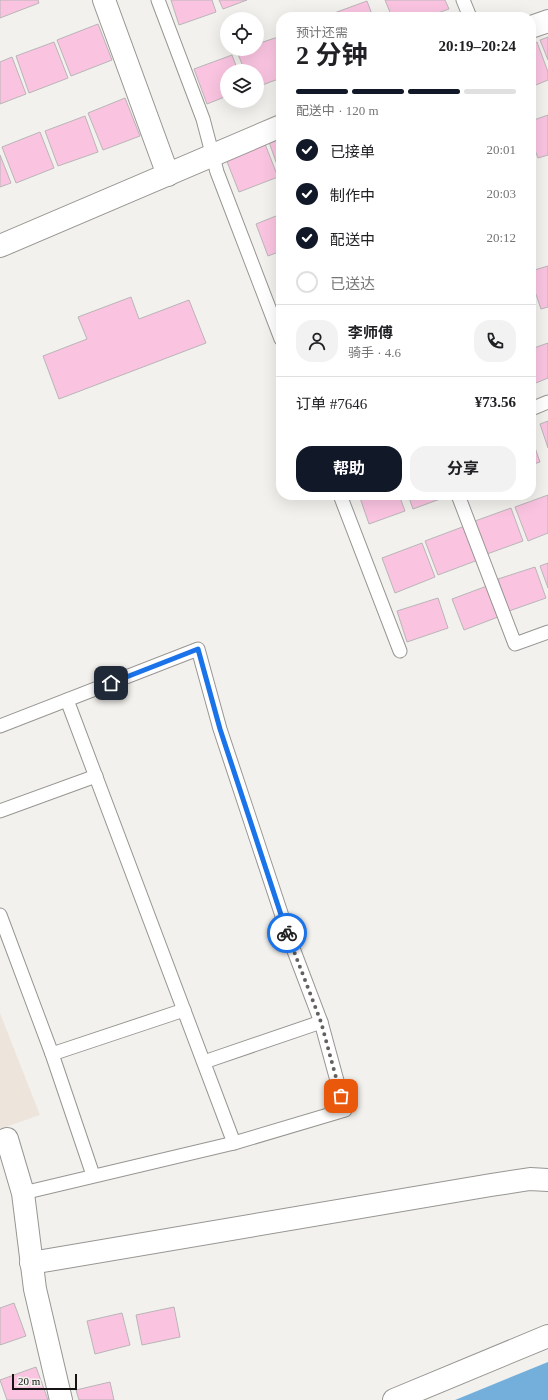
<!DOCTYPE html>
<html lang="zh">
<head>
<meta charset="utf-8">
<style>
  :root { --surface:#fff; --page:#f2f2f2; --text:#202124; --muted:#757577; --line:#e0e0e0; --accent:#111827 }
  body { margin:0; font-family:"Times New Roman","Noto Sans SC",serif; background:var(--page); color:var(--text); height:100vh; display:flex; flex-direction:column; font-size:15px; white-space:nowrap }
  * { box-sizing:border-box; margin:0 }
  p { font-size:13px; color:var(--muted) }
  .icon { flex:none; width:22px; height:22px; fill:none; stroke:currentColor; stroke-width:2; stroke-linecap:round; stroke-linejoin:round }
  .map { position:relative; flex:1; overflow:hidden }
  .side { position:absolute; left:276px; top:12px; width:260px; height:488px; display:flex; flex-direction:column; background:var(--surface); border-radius:16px; box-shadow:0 4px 16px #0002 }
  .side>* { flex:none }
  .fabs { position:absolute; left:220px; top:12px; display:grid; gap:8px }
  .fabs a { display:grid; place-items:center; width:44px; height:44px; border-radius:50%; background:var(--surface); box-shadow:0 4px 16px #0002; font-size:20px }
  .scale { position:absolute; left:12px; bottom:10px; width:65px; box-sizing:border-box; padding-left:4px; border:2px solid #151413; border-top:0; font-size:11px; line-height:14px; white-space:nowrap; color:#151413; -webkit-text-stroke:3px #f3f1ed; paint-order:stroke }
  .pin { position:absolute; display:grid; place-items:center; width:34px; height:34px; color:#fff; margin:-17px; border-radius:8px; box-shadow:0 2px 6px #0006 }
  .courier { position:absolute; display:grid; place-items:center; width:40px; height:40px; margin:-20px; border:3px solid #1a73e8; border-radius:50%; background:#fff; color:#222; box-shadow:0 1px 5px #0007 }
  .summary em { font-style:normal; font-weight:700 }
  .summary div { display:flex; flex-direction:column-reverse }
  .summary { display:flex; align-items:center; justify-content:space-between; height:68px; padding:0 20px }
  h1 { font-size:26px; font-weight:700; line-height:30px }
  .bar { display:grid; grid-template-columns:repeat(4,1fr); gap:6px 4px; align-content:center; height:48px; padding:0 20px }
  .bar i { height:5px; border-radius:3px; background:var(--line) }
  .bar .current { background:var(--accent) }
  .bar p { grid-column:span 4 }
  .line { display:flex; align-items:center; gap:10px; padding:0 20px; border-top:1px solid var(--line) }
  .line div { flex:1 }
  .round { display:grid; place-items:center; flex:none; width:42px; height:42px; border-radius:16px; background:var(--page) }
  ol { padding:0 20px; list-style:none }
  li { display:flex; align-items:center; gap:12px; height:44px }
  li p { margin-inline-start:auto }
  li .icon { padding:4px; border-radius:50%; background:var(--accent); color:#fff; stroke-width:4 }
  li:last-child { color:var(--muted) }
  li i { width:22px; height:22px; border:2px solid var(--line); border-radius:50% }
  .cta { display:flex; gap:8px; margin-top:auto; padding:8px 20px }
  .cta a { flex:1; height:46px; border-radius:16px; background:var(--accent); color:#fff; font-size:16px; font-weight:700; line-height:46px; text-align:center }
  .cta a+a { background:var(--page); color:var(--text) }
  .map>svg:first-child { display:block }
  .built { fill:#ede5dc }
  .water { fill:#74afdc }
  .building { fill:#fac4e1; stroke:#b9b5b7 }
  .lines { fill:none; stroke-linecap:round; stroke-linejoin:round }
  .service-casing { stroke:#989693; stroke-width:15 }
  .minor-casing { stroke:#989693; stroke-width:24 }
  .tertiary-casing { stroke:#989693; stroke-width:24 }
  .service { stroke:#fff; stroke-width:13 }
  .minor { stroke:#fff; stroke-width:22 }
  .tertiary { stroke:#fff; stroke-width:22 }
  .done { stroke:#63615f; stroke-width:4; stroke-dasharray:0 7.2 }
  .route { stroke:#1a73e8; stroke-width:5 }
</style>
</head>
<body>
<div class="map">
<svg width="548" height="1400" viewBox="0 0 548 1400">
  <rect width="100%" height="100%" fill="#f3f1ed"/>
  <polygon class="built" points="0,1013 40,1115 0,1129"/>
  <polygon class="water" points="548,1362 548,1400 455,1400"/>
  <g class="building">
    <polygon points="0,0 38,0 39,3 0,18"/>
    <polygon points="171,0 212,0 216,12 179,25"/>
    <polygon points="219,0 247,0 223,9"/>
    <polygon points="385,0 445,0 449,9 427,17 392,17"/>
    <polygon points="367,1 373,17 327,17 326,16"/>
    <polygon points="98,24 112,60 71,76 57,40"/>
    <polygon points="278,37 281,45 281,78 257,87 257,71 245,71 237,52 245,49 257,49 257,44"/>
    <polygon points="548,37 548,60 540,40"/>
    <polygon points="54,42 68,78 29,93 16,56"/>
    <polygon points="537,42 548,72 548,80 531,87 531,45"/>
    <polygon points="232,55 238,71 227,71 227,96 207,104 194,69"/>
    <polygon points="12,57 26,94 0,104 0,62"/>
    <polygon points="125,98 140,136 103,150 88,113"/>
    <polygon points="548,115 548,155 538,158 531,140 531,121"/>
    <polygon points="85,116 98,152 58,166 45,131"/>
    <polygon points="40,132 54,168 16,183 2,147"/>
    <polygon points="281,137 281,176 269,142"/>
    <polygon points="265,144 278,177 239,192 226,159"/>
    <polygon points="0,155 11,183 0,187"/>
    <polygon points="281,214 281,251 268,256 256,224"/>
    <polygon points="548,266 548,307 541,309 531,280 531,271"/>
    <polygon points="131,297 139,319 189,300 206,343 59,399 43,356 87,339 78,317"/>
    <polygon points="548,343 548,378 531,385 531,349"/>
    <polygon points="548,421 548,448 540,424"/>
    <polygon points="531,436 540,462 531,465"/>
    <polygon points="359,495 399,495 405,511 369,524"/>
    <polygon points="408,495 451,495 413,509"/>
    <polygon points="548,495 548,533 528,541 515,507"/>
    <polygon points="511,508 523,541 487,554 475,521"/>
    <polygon points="465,526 478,560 438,575 425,541"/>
    <polygon points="422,543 435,577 395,593 382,558"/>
    <polygon points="548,563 548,588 540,566"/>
    <polygon points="535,567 546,598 509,611 498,579"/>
    <polygon points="487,586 498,617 464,630 452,599"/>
    <polygon points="438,598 448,628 407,642 397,611"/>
    <polygon points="14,1303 26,1336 0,1345 0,1308"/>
    <polygon points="174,1307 180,1337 142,1345 136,1315"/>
    <polygon points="122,1313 130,1345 95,1354 87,1321"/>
    <polygon points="36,1367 48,1400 7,1400 0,1380"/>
    <polygon points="110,1382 114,1400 79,1400 76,1390"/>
  </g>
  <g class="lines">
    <g class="service-casing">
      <g id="service">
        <polyline points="158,0 203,119 217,172 281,339"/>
        <polyline points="463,0 470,17"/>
        <polyline points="531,409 548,402"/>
        <polyline points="340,495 400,651"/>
        <polyline points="458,495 515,644 548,632"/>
        <polyline points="67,700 234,1143"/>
        <polyline points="0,726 198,649 220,729 291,943 321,1022 345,1110 234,1143 23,1193"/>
        <polyline points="0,811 96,776"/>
        <polyline points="0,915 52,1054 93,1175"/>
        <polyline points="52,1054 184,1010"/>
        <polyline points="204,1062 321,1022"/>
      </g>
    </g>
    <g class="minor-casing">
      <g id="minor">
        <polyline points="104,0 168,175"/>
        <polyline points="531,27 548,21"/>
        <polyline points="0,246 281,126"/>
        <polyline points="0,1142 7,1139 23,1193 35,1289 61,1400"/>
        <polyline points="31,1263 491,1185 530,1179 548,1180"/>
      </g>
    </g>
    <g class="tertiary-casing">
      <polyline id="tertiary" points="394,1400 548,1336"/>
    </g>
    <use href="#service" class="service"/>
    <use href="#minor" class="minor"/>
    <use href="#tertiary" class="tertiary"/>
  </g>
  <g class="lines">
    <polyline class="done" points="287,933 321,1022 341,1096"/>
    <polyline class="route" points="111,683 198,649 220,729 287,933"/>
  </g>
</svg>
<div class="fabs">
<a><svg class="icon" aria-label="locate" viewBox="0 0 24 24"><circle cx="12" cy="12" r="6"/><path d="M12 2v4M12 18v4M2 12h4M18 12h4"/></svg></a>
<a><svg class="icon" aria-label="layers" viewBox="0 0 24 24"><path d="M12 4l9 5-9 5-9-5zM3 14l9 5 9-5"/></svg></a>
</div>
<div class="scale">20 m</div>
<div class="pin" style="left:341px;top:1096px;background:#ea580c"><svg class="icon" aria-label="bag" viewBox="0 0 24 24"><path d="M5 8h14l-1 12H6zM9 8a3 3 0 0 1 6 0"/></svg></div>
<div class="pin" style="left:111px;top:683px;background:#1f2937"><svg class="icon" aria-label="home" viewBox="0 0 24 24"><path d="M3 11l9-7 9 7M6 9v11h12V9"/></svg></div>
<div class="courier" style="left:287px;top:933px"><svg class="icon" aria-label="bike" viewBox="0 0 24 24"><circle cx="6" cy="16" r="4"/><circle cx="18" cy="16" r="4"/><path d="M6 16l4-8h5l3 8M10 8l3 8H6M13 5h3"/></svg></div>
<section class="side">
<div class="summary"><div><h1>2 分钟</h1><p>预计还需</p></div><em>20:19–20:24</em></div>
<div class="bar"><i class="current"></i><i class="current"></i><i class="current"></i><i></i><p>配送中 · 120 m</p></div>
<ol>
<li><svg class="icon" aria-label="check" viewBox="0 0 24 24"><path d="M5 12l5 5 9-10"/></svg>已接单<p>20:01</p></li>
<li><svg class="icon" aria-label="check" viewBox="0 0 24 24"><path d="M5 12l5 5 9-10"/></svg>制作中<p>20:03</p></li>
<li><svg class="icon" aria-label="check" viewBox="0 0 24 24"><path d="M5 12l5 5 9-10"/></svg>配送中<p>20:12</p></li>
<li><i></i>已送达</li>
</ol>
<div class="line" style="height:72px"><a class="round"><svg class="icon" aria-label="person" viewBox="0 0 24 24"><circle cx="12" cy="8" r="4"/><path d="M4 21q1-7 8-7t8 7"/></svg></a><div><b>李师傅</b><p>骑手 · 4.6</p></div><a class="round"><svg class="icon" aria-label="phone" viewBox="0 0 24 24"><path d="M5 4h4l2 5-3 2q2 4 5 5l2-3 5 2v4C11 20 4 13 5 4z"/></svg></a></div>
<div class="line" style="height:52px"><div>订单 #7646</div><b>¥73.56</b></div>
<div class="cta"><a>帮助</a><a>分享</a></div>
</section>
</div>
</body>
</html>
